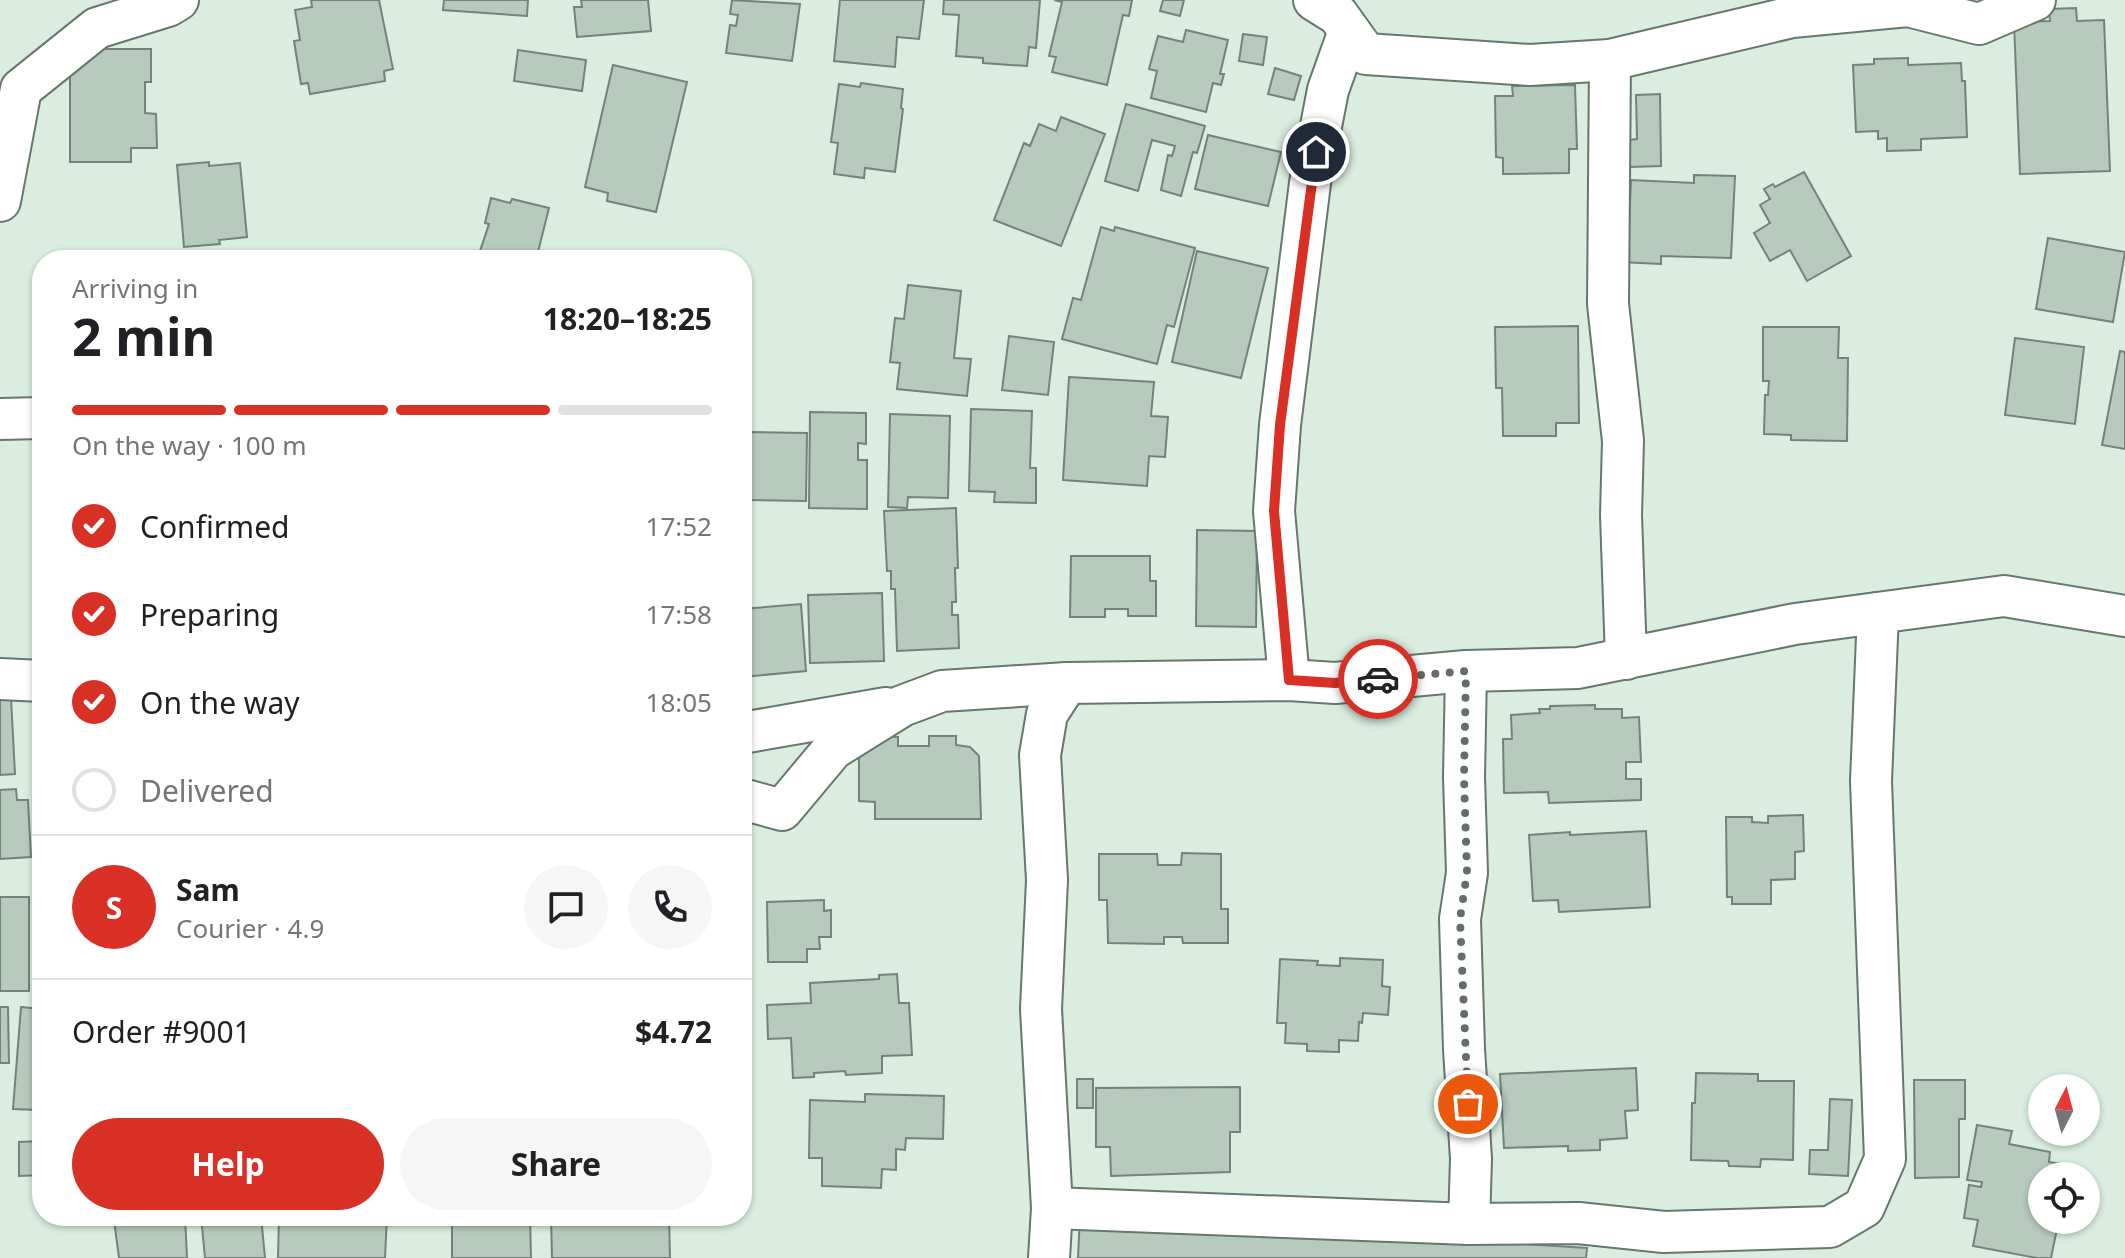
<!DOCTYPE html>
<html lang="en">
<head>
<meta charset="utf-8">
<style>
  :root { --surface:#fff; --page:#f6f6f6; --text:#202124; --muted:#757577; --line:#e0e0e0; --accent:#d93025 }
  body { margin:0; font-family:"Noto Sans",sans-serif; background:var(--page); color:var(--text); height:100vh; display:flex; flex-direction:column; font-size:30px; white-space:nowrap }
  * { box-sizing:border-box; margin:0 }
  p { font-size:26px; color:var(--muted) }
  .icon { flex:none; width:44px; height:44px; fill:none; stroke:currentColor; stroke-width:2; stroke-linecap:round; stroke-linejoin:round }
  .map { position:relative; flex:1; overflow:hidden }
  .sheet { position:absolute; left:32px; top:250px; width:720px; height:976px; display:flex; flex-direction:column; background:var(--surface); border-radius:32px; box-shadow:0 2px 6px #0004 }
  .sheet>* { flex:none }
  .needle { width:52px; rotate:6deg }
  .tools { position:absolute; left:2028px; top:1074px; display:grid; gap:16px }
  .tools a { display:grid; place-items:center; width:72px; height:72px; border-radius:50%; background:var(--surface); box-shadow:0 2px 6px #0004; font-size:40px }
  .pin { position:absolute; display:grid; place-items:center; width:68px; height:68px; color:#fff; margin:-34px; border:4px solid #fff; border-radius:50%; box-shadow:0 2px 8px #0007 }
  .courier { position:absolute; display:grid; place-items:center; width:80px; height:80px; margin:-40px; border:6px solid #d93025; border-radius:50%; background:#fff; color:#222; box-shadow:0 2px 10px #0007 }
  .headline em { font-style:normal; font-weight:700 }
  .headline div { display:flex; flex-direction:column-reverse }
  .headline { display:flex; align-items:center; justify-content:space-between; height:136px; padding:0 40px }
  h1 { font-size:52px; font-weight:700; line-height:60px }
  .bar { display:grid; grid-template-columns:repeat(4,1fr); gap:12px 8px; align-content:center; height:96px; padding:0 40px }
  .bar i { height:10px; border-radius:6px; background:var(--line) }
  .bar .active { background:var(--accent) }
  .bar p { grid-column:span 4 }
  .line { display:flex; align-items:center; gap:20px; padding:0 40px; border-top:2px solid var(--line) }
  .line div { flex:1 }
  .round { display:grid; place-items:center; flex:none; width:84px; height:84px; border-radius:42px; background:var(--page) }
  ol { padding:0 40px; list-style:none }
  li { display:flex; align-items:center; gap:24px; height:88px }
  li p { margin-inline-start:auto }
  li .icon { padding:8px; border-radius:50%; background:var(--accent); color:#fff; stroke-width:4 }
  li:last-child { color:var(--muted) }
  li i { width:44px; height:44px; border:4px solid var(--line); border-radius:50% }
  .cta { display:flex; gap:16px; margin-top:auto; padding:16px 40px }
  .cta a { flex:1; height:92px; border-radius:48px; background:var(--accent); color:#fff; font-size:32px; font-weight:700; line-height:92px; text-align:center }
  .cta a+a { background:var(--page); color:var(--text) }
  .map>svg:first-child { display:block }
  .building { fill:#b7cabe; stroke:#728479; stroke-width:2 }
  .lines { fill:none; stroke-linecap:round; stroke-linejoin:round }
  .minor-casing { stroke:#66776c; stroke-width:44 }
  .minor { stroke:#fff; stroke-width:40 }
  .done { stroke:#626e66; stroke-width:8; stroke-dasharray:0 14.4 }
  .route { stroke:#d93025; stroke-width:10 }
</style>
</head>
<body>
<div class="map">
<svg width="2125" height="1258" viewBox="0 0 2125 1258">
  <rect width="100%" height="100%" fill="#daede0"/>
  <g class="building">
    <polygon points="311,0 379,0 393,69 384,71 385,81 310,94 308,83 301,84 294,41 300,40 295,10 312,7"/>
    <polygon points="444,0 528,0 527,16 443,10"/>
    <polygon points="581,0 648,0 651,31 577,37 574,7 582,7"/>
    <polygon points="732,0 800,4 792,61 726,53 730,25 736,26 738,15 730,14"/>
    <polygon points="840,0 924,0 919,39 897,37 895,67 834,61"/>
    <polygon points="944,0 1040,0 1036,48 1029,47 1027,66 983,63 983,58 956,56 959,15 943,14"/>
    <polygon points="1054,0 1132,0 1129,16 1123,15 1107,85 1052,72 1056,57 1049,56 1062,2"/>
    <polygon points="1163,0 1184,0 1180,16 1160,11"/>
    <polygon points="2076,8 2077,21 2104,20 2110,171 2020,174 2014,22 2050,21 2049,9"/>
    <polygon points="1186,30 1228,40 1220,74 1224,74 1221,85 1213,83 1206,112 1151,98 1157,71 1149,69 1158,36 1183,42"/>
    <polygon points="1243,34 1267,37 1263,65 1239,61"/>
    <polygon points="82,49 151,49 151,82 145,82 145,113 156,114 157,148 131,148 131,162 70,162 70,60"/>
    <polygon points="518,50 586,60 582,91 514,81"/>
    <polygon points="1908,58 1908,65 1961,63 1962,81 1965,81 1967,137 1921,139 1921,150 1887,151 1887,138 1878,139 1878,131 1856,132 1853,65 1874,64 1874,59"/>
    <polygon points="613,65 687,82 656,212 607,201 608,193 585,187"/>
    <polygon points="1275,68 1301,76 1294,100 1268,94"/>
    <polygon points="861,83 903,89 901,108 903,109 895,172 865,168 864,178 834,174 838,143 831,142 839,84 860,87"/>
    <polygon points="1575,85 1577,149 1569,149 1569,173 1503,174 1503,158 1496,157 1495,96 1513,96 1512,86"/>
    <polygon points="1660,94 1661,166 1630,167 1629,140 1637,139 1636,95"/>
    <polygon points="1126,104 1205,126 1197,153 1193,152 1181,196 1161,190 1168,155 1172,156 1175,146 1152,140 1138,191 1105,181"/>
    <polygon points="1061,117 1105,134 1061,246 994,220 1024,143 1030,146 1039,124 1056,131"/>
    <polygon points="1208,135 1281,152 1268,206 1195,189"/>
    <polygon points="209,162 209,166 240,163 247,237 219,240 220,244 184,247 177,165"/>
    <polygon points="1804,172 1851,256 1807,281 1790,250 1770,261 1754,233 1770,223 1760,205 1770,199 1764,189 1773,184 1775,187"/>
    <polygon points="1694,175 1735,176 1731,258 1661,256 1661,264 1620,262 1622,226 1629,226 1631,180 1694,183"/>
    <polygon points="491,198 510,203 512,199 549,208 536,260 477,260 489,224 485,223"/>
    <polygon points="1101,227 1114,231 1115,227 1195,248 1174,327 1167,325 1157,364 1062,339 1073,298 1081,300"/>
    <polygon points="2048,238 2125,252 2113,322 2036,309"/>
    <polygon points="1197,251 1268,268 1241,378 1172,362"/>
    <polygon points="908,285 961,291 954,358 971,359 967,396 897,389 900,363 890,362 895,318 904,319"/>
    <polygon points="42,288 42,384 40,384 40,378 37,379 35,289"/>
    <polygon points="1578,326 1579,423 1556,423 1556,436 1503,436 1502,388 1496,388 1495,327"/>
    <polygon points="1763,327 1839,327 1838,358 1848,358 1847,441 1791,440 1791,435 1764,434 1765,395 1768,395 1769,381 1763,381"/>
    <polygon points="1009,336 1054,342 1048,395 1002,390"/>
    <polygon points="2015,338 2084,347 2075,424 2005,415"/>
    <polygon points="2120,351 2125,352 2125,449 2102,445"/>
    <polygon points="1069,377 1154,382 1151,416 1168,417 1165,457 1149,456 1147,486 1063,480"/>
    <polygon points="971,409 1032,411 1030,468 1036,468 1036,503 994,502 995,492 969,491"/>
    <polygon points="810,412 866,413 866,444 858,443 858,460 867,460 867,509 809,508"/>
    <polygon points="890,414 950,416 948,498 908,497 907,508 888,507"/>
    <polygon points="746,432 807,433 806,501 745,500"/>
    <polygon points="956,508 958,568 955,568 956,602 952,602 952,615 958,615 959,648 897,651 895,589 891,589 891,571 887,571 884,511"/>
    <polygon points="1197,530 1257,531 1256,627 1196,626"/>
    <polygon points="1071,556 1150,556 1150,581 1156,581 1156,616 1128,616 1128,609 1105,609 1105,617 1070,617"/>
    <polygon points="882,593 884,661 810,663 808,595"/>
    <polygon points="801,604 806,671 742,677 742,609"/>
    <polygon points="11,698 15,774 0,775 0,699"/>
    <polygon points="1595,705 1595,709 1622,709 1622,718 1639,717 1641,762 1626,762 1626,779 1641,779 1641,800 1549,803 1548,792 1504,793 1503,739 1512,739 1511,715 1540,713 1539,709 1550,709 1550,706"/>
    <polygon points="929,736 956,736 956,745 970,747 979,756 981,819 875,819 875,802 859,801 859,737 898,737 898,746 929,746"/>
    <polygon points="16,789 17,800 28,800 31,857 0,859 0,790"/>
    <polygon points="1803,815 1804,851 1795,852 1795,879 1771,880 1771,904 1732,904 1732,897 1727,897 1726,817 1752,817 1752,822 1768,823 1768,816"/>
    <polygon points="1646,831 1650,907 1559,912 1558,900 1533,901 1529,835 1570,832 1570,835"/>
    <polygon points="1182,853 1221,854 1221,909 1228,909 1228,943 1183,943 1182,937 1164,937 1164,944 1108,943 1107,900 1099,900 1099,854 1157,854 1158,865 1181,865"/>
    <rect x="0" y="897" width="29" height="94"/>
    <polygon points="824,900 824,911 831,910 831,937 819,937 820,949 807,949 807,962 768,962 767,902"/>
    <polygon points="1340,958 1383,960 1382,986 1390,987 1388,1015 1363,1013 1362,1023 1359,1022 1358,1041 1339,1040 1339,1052 1307,1051 1307,1044 1285,1043 1286,1023 1277,1023 1280,959 1318,961 1317,965 1340,966"/>
    <polygon points="897,974 899,1003 909,1003 912,1055 882,1056 882,1073 846,1075 845,1071 814,1073 814,1077 793,1078 791,1038 768,1039 767,1005 811,1003 810,983 879,979 879,975"/>
    <polygon points="0,1007 8,1007 9,1063 0,1063"/>
    <polygon points="21,1007 42,1009 42,1119 37,1118 37,1110 13,1109"/>
    <polygon points="1636,1068 1638,1110 1625,1111 1627,1138 1600,1140 1600,1150 1568,1151 1568,1146 1504,1148 1500,1074"/>
    <polygon points="1696,1073 1758,1074 1758,1081 1794,1081 1793,1160 1761,1159 1760,1167 1729,1166 1728,1161 1691,1160 1692,1103 1695,1103"/>
    <rect x="1077" y="1079" width="16" height="29"/>
    <polygon points="1914,1080 1965,1080 1965,1119 1959,1119 1959,1177 1915,1178"/>
    <polygon points="1240,1087 1240,1132 1230,1132 1230,1172 1111,1176 1110,1147 1096,1147 1096,1088"/>
    <polygon points="865,1094 944,1096 943,1139 906,1138 905,1150 896,1149 896,1170 882,1169 881,1188 822,1186 822,1158 809,1158 810,1100 865,1102"/>
    <polygon points="1830,1099 1852,1100 1848,1176 1809,1174 1810,1150 1828,1150"/>
    <polygon points="1977,1125 2012,1131 2009,1144 2050,1152 2049,1162 2063,1164 2061,1176 2042,1176 2042,1220 2058,1224 2051,1258 2037,1258 1973,1246 1978,1220 1964,1218 1969,1185 1981,1187 1982,1182 1967,1180"/>
    <polygon points="42,1141 42,1175 19,1176 19,1142"/>
    <polygon points="1080,1215 1587,1248 1586,1258 1078,1258"/>
    <polygon points="147,1216 185,1216 187,1258 119,1258 114,1220"/>
    <polygon points="201,1216 261,1216 265,1258 205,1258"/>
    <polygon points="279,1216 387,1216 385,1258 278,1258"/>
    <polygon points="455,1216 530,1216 531,1258 452,1258 452,1221 455,1222"/>
    <polygon points="626,1216 669,1216 670,1258 552,1258 551,1217"/>
  </g>
  <g class="lines">
    <g class="minor-casing">
      <g id="minor">
        <polyline points="1314,0 1338,15 1366,54 1530,65 1610,60 1792,17 1908,6 1979,24 2035,0"/>
        <polyline points="1610,60 1608,304 1623,441 1621,515 1626,659"/>
        <polyline points="0,201 21,89 97,28 168,6 178,0"/>
        <polyline points="0,419 42,418"/>
        <polyline points="1466,671 1464,777 1467,873 1460,919 1464,1049 1471,1159 1469,1224"/>
        <polyline points="0,679 42,681"/>
        <polyline points="1289,680 1274,511 1280,425 1310,183 1328,90 1349,31"/>
        <polyline points="742,733 886,708"/>
        <polyline points="742,799 782,810 833,749 902,706 942,691 1067,683 1289,680 1335,683 1466,671 1578,668 1795,624 2004,596 2125,616"/>
        <polyline points="1052,1208 1469,1224 1578,1223 1664,1232 1830,1227 1864,1207 1885,1159 1871,781 1878,613"/>
        <polyline points="1049,1258 1052,1208 1041,1009 1047,880 1040,755 1047,714 1067,683"/>
      </g>
    </g>
    <use href="#minor" class="minor"/>
  </g>
  <g class="lines">
    <polyline class="done" points="1378,679 1466,671 1464,777 1467,873 1460,919 1468,1104"/>
    <polyline class="route" points="1316,152 1280,425 1274,511 1289,680 1335,683 1378,679"/>
  </g>
</svg>
<div class="tools">
<a><svg class="needle" viewBox="-14 -14 28 28"><path d="M0-13l5 13h-10z" fill="#e53935"/><path d="M0 13l5-13h-10z" fill="#757577"/></svg></a>
<a><svg class="icon" aria-label="locate" viewBox="0 0 24 24"><circle cx="12" cy="12" r="6"/><path d="M12 2v4M12 18v4M2 12h4M18 12h4"/></svg></a>
</div>
<div class="pin" style="left:1468px;top:1104px;background:#ea580c"><svg class="icon" aria-label="bag" viewBox="0 0 24 24"><path d="M5 8h14l-1 12H6zM9 8a3 3 0 0 1 6 0"/></svg></div>
<div class="pin" style="left:1316px;top:152px;background:#1f2937"><svg class="icon" aria-label="home" viewBox="0 0 24 24"><path d="M3 11l9-7 9 7M6 9v11h12V9"/></svg></div>
<div class="courier" style="left:1378px;top:679px"><svg class="icon" aria-label="car" viewBox="0 0 24 24"><path d="M5 17H2v-5l4-1 3-4h7l3 4 3 1v5h-3M9 17h6M6 11h13"/><circle cx="7" cy="17" r="2"/><circle cx="17" cy="17" r="2"/></svg></div>
<section class="sheet">
<div class="headline"><div><h1>2 min</h1><p>Arriving in</p></div><em>18:20–18:25</em></div>
<div class="bar"><i class="active"></i><i class="active"></i><i class="active"></i><i></i><p>On the way · 100 m</p></div>
<ol>
<li><svg class="icon" aria-label="check" viewBox="0 0 24 24"><path d="M5 12l5 5 9-10"/></svg>Confirmed<p>17:52</p></li>
<li><svg class="icon" aria-label="check" viewBox="0 0 24 24"><path d="M5 12l5 5 9-10"/></svg>Preparing<p>17:58</p></li>
<li><svg class="icon" aria-label="check" viewBox="0 0 24 24"><path d="M5 12l5 5 9-10"/></svg>On the way<p>18:05</p></li>
<li><i></i>Delivered</li>
</ol>
<div class="line" style="height:144px"><b class="round" style="background:var(--accent);color:#fff">S</b><div><b>Sam</b><p>Courier · 4.9</p></div><a class="round"><svg class="icon" aria-label="chat" viewBox="0 0 24 24"><path d="M4 5h16v11H9l-5 4z"/></svg></a><a class="round"><svg class="icon" aria-label="phone" viewBox="0 0 24 24"><path d="M5 4h4l2 5-3 2q2 4 5 5l2-3 5 2v4C11 20 4 13 5 4z"/></svg></a></div>
<div class="line" style="height:104px"><div>Order #9001</div><b>$4.72</b></div>
<div class="cta"><a>Help</a><a>Share</a></div>
</section>
</div>
</body>
</html>
